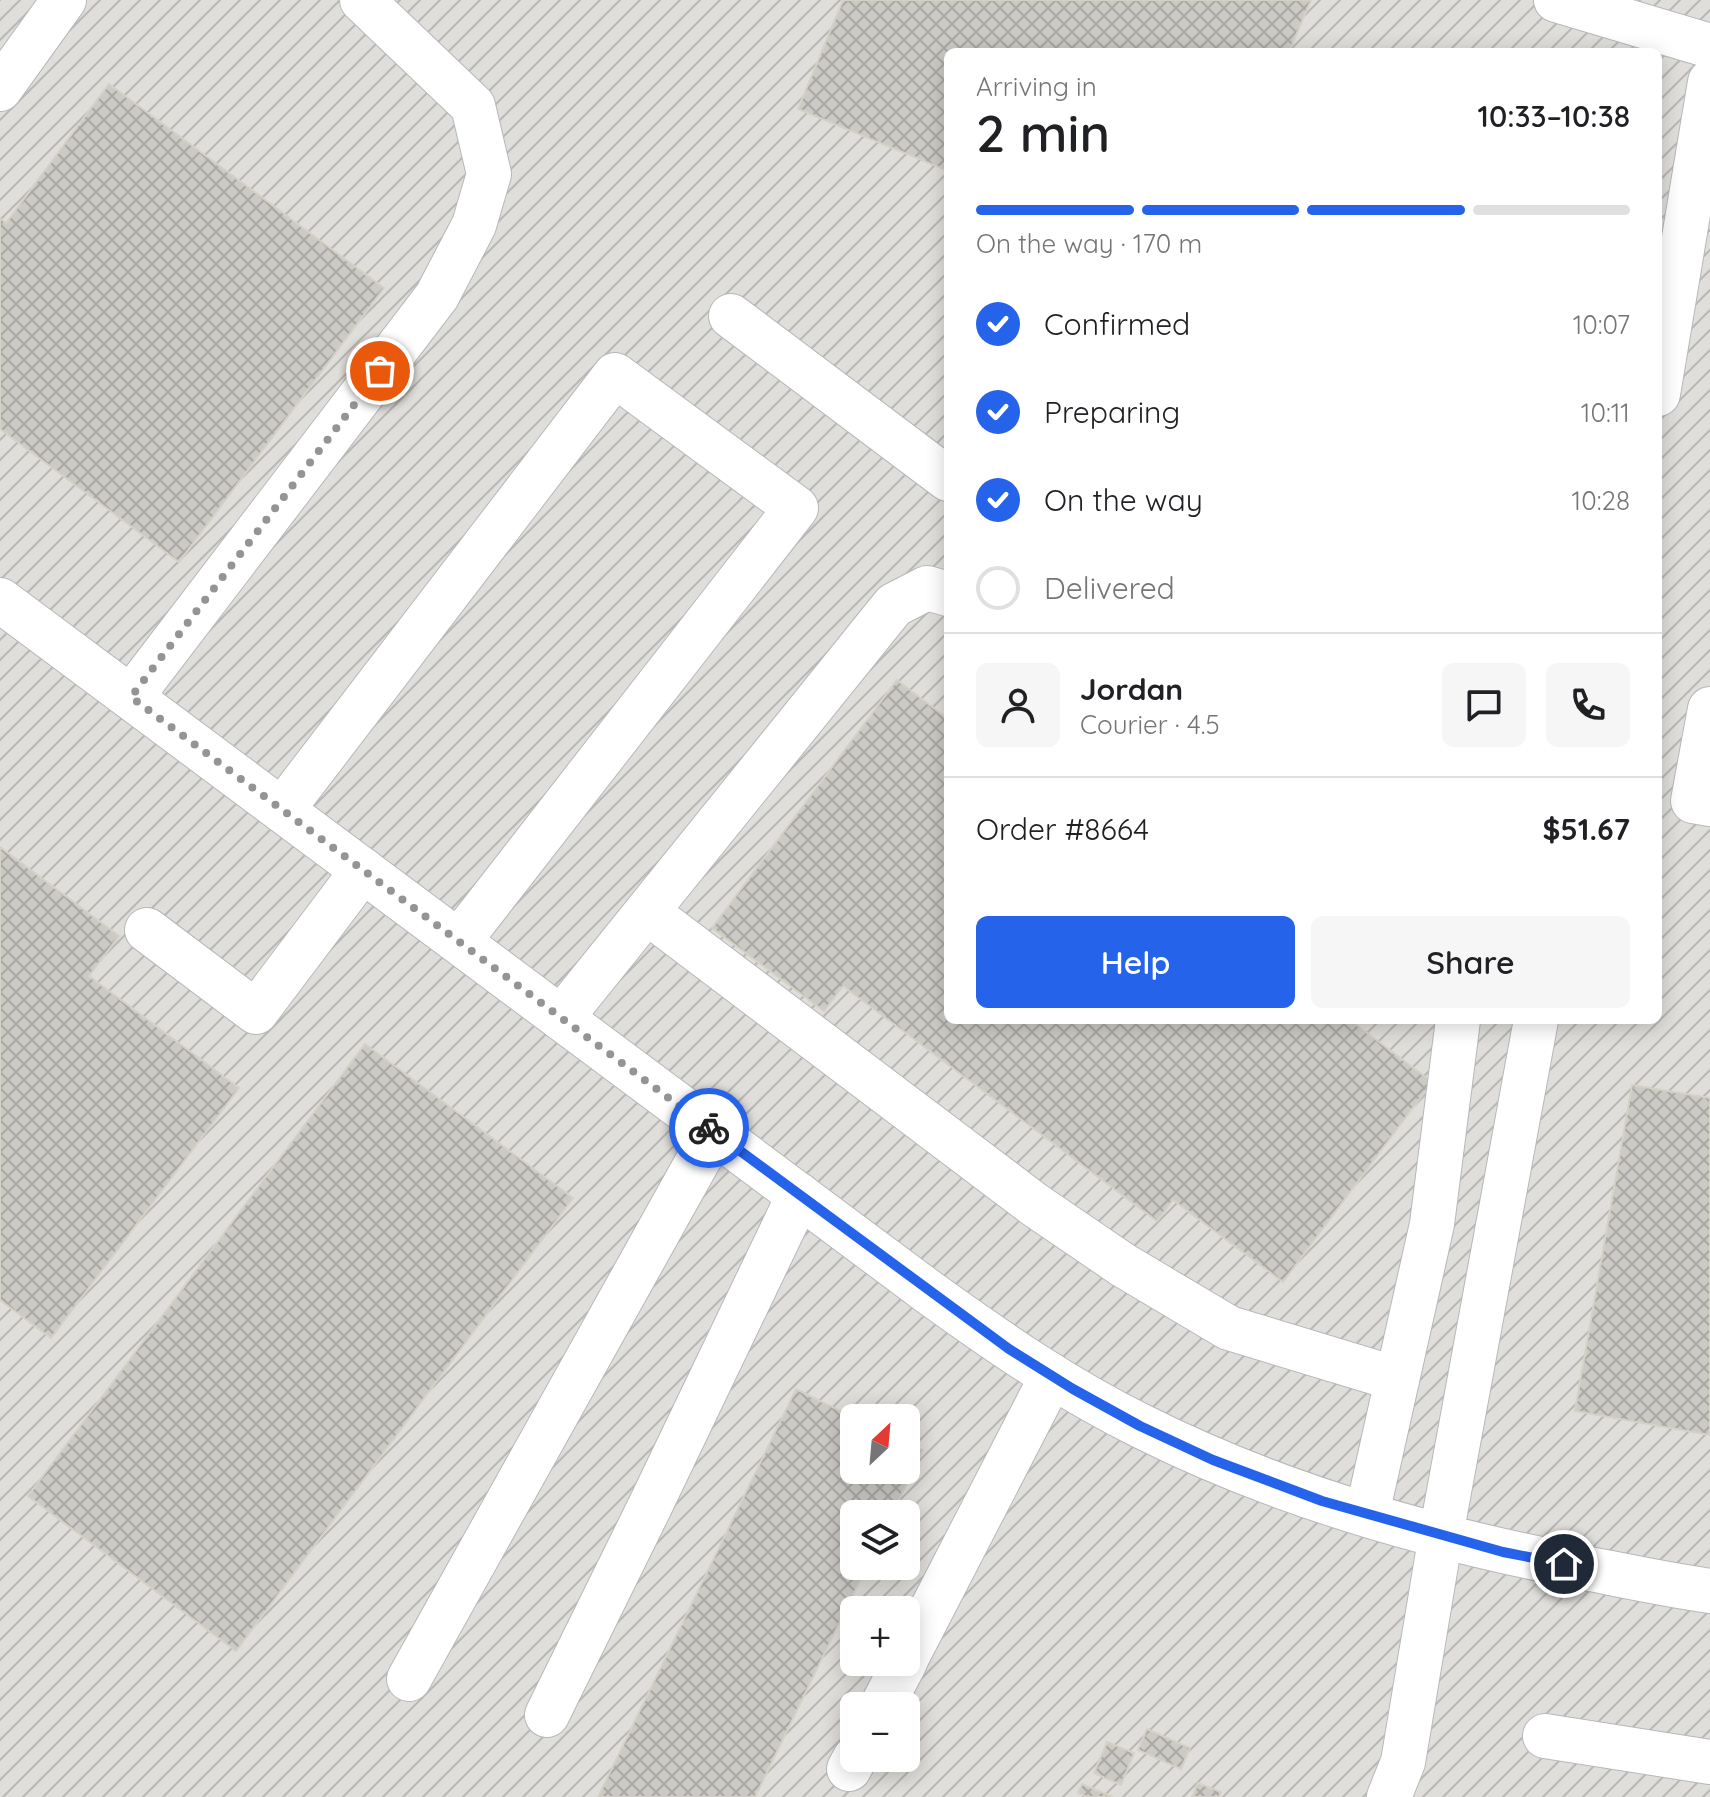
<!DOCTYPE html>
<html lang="en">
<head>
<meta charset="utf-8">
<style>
  :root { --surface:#fff; --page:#f6f6f6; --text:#202124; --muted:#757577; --line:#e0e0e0; --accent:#2563eb }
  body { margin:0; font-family:Quicksand,sans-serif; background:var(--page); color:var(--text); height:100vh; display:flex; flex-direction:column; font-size:30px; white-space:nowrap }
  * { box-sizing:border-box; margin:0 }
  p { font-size:26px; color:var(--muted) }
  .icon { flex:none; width:44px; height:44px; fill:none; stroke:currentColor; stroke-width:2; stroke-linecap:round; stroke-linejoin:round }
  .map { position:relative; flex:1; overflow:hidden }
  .details { position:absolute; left:944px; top:48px; width:718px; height:976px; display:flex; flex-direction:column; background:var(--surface); border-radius:12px; box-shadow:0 4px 20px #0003 }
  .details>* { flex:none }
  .needle { width:52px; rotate:26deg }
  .tools { position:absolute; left:840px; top:1404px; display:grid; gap:16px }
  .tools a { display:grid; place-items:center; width:80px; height:80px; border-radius:12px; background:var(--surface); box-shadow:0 4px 20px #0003; font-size:40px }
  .pin { position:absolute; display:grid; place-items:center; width:68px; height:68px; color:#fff; margin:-34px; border:4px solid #fff; border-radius:50%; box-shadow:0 2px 8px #0007 }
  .courier { position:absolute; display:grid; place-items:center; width:80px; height:80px; margin:-40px; border:6px solid #2563eb; border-radius:50%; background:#fff; color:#222; box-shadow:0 2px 10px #0007 }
  .overview em { font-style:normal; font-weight:600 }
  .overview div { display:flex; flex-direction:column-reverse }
  .overview { display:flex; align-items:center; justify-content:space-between; height:136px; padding:0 32px }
  h1 { font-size:52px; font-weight:600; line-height:60px }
  .bar { display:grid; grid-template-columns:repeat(4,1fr); gap:12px 8px; align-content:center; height:96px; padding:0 32px }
  .bar i { height:10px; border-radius:6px; background:var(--line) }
  .bar .current { background:var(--accent) }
  .bar p { grid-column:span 4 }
  .line { display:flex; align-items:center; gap:20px; padding:0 32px; border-top:2px solid var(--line) }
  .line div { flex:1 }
  .round { display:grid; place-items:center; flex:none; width:84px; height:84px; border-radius:12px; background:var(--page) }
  ol { padding:0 32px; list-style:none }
  li { display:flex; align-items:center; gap:24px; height:88px }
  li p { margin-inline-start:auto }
  li .icon { padding:8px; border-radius:50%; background:var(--accent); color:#fff; stroke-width:4 }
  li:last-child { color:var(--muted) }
  li i { width:44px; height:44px; border:4px solid var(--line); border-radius:50% }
  .action { display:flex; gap:16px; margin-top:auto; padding:16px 32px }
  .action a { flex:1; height:92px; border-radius:12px; background:var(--accent); color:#fff; font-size:32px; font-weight:600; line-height:92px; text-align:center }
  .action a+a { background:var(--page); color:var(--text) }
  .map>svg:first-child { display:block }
  .industrial { fill:url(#industrial-furrows); fill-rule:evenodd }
  .building { fill:url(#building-cross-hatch); stroke:#d6d1c6; stroke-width:2 }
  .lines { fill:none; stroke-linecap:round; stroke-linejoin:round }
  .minor-casing { stroke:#b5b8bc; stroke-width:46 }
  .minor { stroke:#fff; stroke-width:44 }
  .done { stroke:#929495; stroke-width:8; stroke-dasharray:0 14.4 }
  .route { stroke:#2563eb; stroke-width:10 }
</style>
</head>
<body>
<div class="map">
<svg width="1710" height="1797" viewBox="0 0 1710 1797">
  <defs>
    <pattern id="industrial-furrows" width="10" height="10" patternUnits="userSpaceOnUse" patternTransform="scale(2)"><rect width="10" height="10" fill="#e0deda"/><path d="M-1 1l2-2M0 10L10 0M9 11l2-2" fill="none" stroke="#b9b8b5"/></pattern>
    <pattern id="building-cross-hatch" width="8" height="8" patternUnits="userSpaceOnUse" patternTransform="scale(2)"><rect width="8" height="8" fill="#cccac5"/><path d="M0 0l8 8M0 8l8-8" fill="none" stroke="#a9a8a4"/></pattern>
  </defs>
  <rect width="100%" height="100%" fill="#f1efe8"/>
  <path class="industrial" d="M0 0H1710V1797H0ZM948 52H1658V1020H948ZM854 1418H906V1470H854ZM854 1514H906V1566H854ZM854 1610H906V1662H854ZM854 1706H906V1758H854Z"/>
  <g class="building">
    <polygon points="843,0 1311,0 1289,52 948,52 948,171 798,109"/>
    <polygon points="109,84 384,288 179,562 0,429 0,218 6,223"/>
    <polygon points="897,680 948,719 948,1020 1350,1020 1432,1082 1283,1282 1173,1200 1157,1221 843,986 824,1011 712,928"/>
    <polygon points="0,847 119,936 89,976 239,1088 51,1338 0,1300"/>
    <polygon points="365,1044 573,1198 236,1651 28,1496"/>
    <polygon points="1632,1085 1710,1098 1710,1435 1575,1411"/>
    <polygon points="796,1389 855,1418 854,1470 906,1470 906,1443 923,1450 892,1514 854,1514 854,1566 867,1566 846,1609 755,1797 598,1797"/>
    <polygon points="1147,1729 1190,1748 1181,1769 1138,1750"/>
    <polygon points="1107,1742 1134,1753 1121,1785 1094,1773"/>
    <polygon points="1198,1783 1221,1792 1219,1797 1192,1797"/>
    <polygon points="1082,1784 1113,1797 1087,1797 1078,1793"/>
  </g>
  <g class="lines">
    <g class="minor-casing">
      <g id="minor">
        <polyline points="1556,0 1710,46"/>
        <polyline points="0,89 64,0"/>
        <polyline points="731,316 948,479"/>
        <polyline points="1658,394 1710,82"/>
        <path d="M0 600 930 1293C998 1342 1066 1389 1141 1426 1280 1496 1432 1539 1585 1568 1626 1576 1668 1585 1710 1591"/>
        <polyline points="131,697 437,296 474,225 489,174 473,106 362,0"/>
        <polyline points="1710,709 1693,801 1710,804"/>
        <polyline points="282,810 615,375 796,508 459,941"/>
        <polyline points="647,912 1035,1205 1123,1265 1229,1328 1397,1379"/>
        <polyline points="147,930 256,1012 363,870"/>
        <polyline points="561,1018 894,605 927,588 948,594"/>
        <polyline points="1367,1514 1432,1224 1458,1020"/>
        <polyline points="906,1659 1052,1376"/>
        <polyline points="409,1679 714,1132"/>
        <polyline points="882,1706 905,1662"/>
        <polyline points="547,1715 651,1504 799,1195"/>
        <polyline points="1545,1736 1710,1762"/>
        <polyline points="849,1769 855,1758"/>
        <polyline points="1389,1797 1403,1762 1441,1535 1536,1020"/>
      </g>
    </g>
    <use href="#minor" class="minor"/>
  </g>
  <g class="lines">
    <polyline class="done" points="380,371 131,697 709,1128"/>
    <polyline class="route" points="709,1128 1009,1349 1073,1389 1140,1426 1213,1460 1322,1501 1503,1552 1564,1564"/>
  </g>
</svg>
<div class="tools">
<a><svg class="needle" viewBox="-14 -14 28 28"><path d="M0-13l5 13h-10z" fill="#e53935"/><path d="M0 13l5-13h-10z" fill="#757577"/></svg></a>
<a><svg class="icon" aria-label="layers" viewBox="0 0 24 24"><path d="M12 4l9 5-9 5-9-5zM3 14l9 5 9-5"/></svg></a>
<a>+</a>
<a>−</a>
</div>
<div class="pin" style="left:380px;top:371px;background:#ea580c"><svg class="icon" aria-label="bag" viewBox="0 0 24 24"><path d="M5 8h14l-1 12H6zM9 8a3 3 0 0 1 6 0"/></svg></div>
<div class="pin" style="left:1564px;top:1564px;background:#1f2937"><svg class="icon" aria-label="home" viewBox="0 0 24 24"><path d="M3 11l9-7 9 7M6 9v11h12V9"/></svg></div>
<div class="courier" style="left:709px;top:1128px"><svg class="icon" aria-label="bike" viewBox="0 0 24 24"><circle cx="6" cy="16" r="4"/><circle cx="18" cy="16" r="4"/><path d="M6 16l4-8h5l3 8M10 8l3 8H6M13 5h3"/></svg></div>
<section class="details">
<div class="overview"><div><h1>2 min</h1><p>Arriving in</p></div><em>10:33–10:38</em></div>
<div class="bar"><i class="current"></i><i class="current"></i><i class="current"></i><i></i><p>On the way · 170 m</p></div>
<ol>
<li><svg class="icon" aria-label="check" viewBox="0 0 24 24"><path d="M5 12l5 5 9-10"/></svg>Confirmed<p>10:07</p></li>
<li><svg class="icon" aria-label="check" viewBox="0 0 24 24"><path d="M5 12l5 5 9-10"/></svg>Preparing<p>10:11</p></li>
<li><svg class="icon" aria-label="check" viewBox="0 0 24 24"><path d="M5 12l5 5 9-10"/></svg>On the way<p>10:28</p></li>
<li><i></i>Delivered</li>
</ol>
<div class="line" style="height:144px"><a class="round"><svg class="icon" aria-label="person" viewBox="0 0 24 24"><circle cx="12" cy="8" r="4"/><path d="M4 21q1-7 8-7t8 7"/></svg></a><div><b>Jordan</b><p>Courier · 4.5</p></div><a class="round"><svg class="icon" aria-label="chat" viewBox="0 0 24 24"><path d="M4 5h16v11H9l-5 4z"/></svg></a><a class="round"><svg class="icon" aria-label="phone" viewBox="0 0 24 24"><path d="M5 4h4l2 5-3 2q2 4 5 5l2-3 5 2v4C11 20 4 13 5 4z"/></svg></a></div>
<div class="line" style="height:104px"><div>Order #8664</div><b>$51.67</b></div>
<div class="action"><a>Help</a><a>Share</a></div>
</section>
</div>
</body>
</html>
